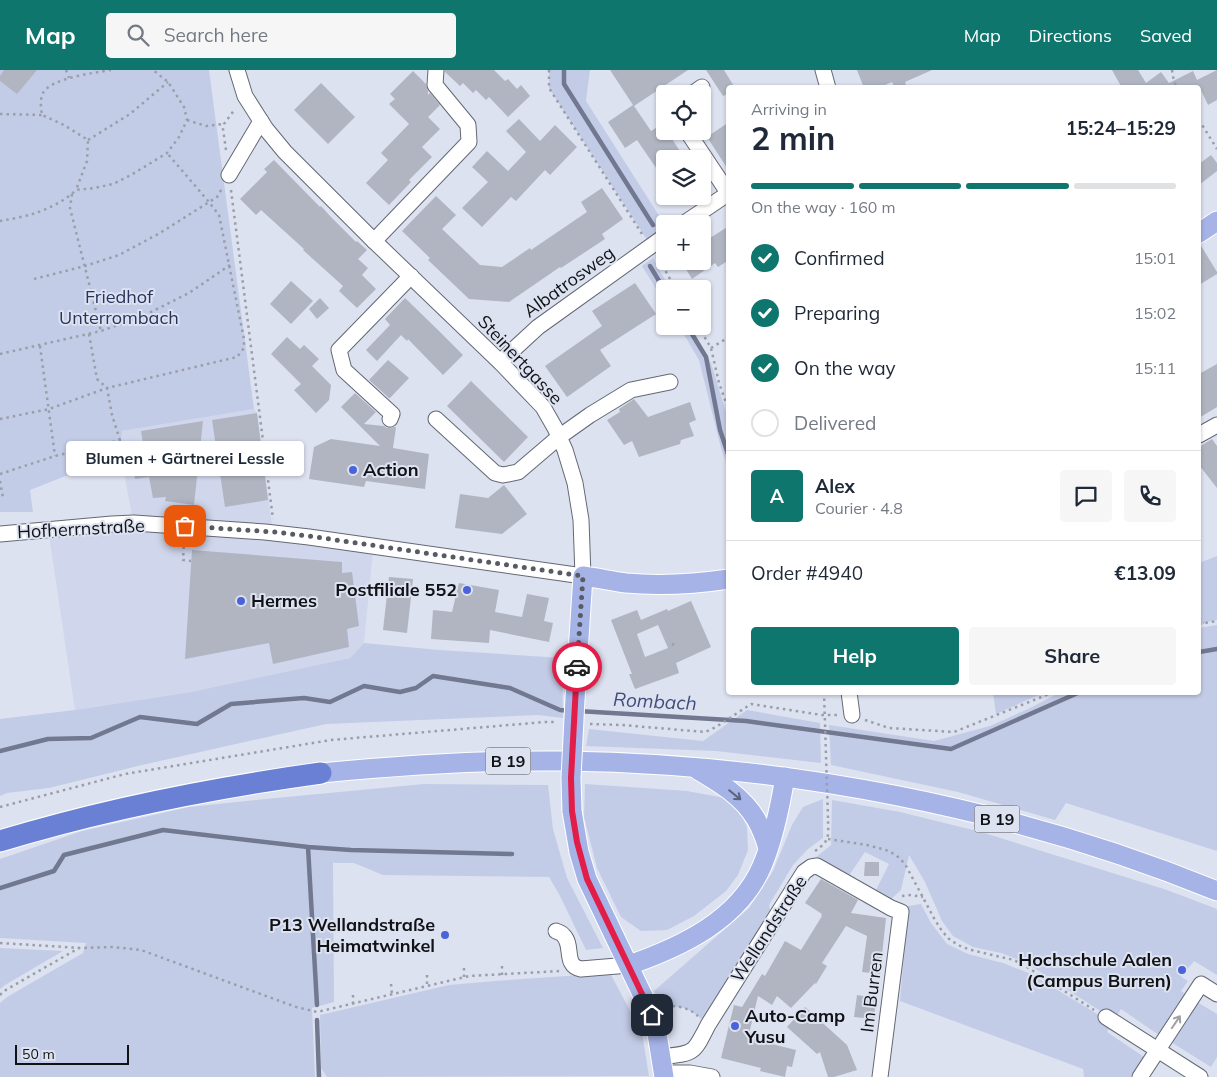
<!DOCTYPE html>
<html lang="en">
<head>
<meta charset="utf-8">
<style>
  :root { --surface:#fff; --page:#f6f6f7; --text:#1f2937; --muted:#747a83; --line:#e0e1e3; --accent:#0f766e }
  body { margin:0; font-family:Mulish,sans-serif; background:var(--page); color:var(--text); height:100vh; display:flex; flex-direction:column; font-size:19px; white-space:nowrap }
  * { box-sizing:border-box; margin:0 }
  p { font-size:16px; color:var(--muted) }
  .icon { flex:none; width:28px; height:28px; fill:none; stroke:currentColor; stroke-width:2; stroke-linecap:round; stroke-linejoin:round }
  .map { position:relative; flex:1; overflow:hidden }
  .side { position:absolute; left:726px; top:15px; width:475px; height:610px; display:flex; flex-direction:column; background:var(--surface); border-radius:5px; box-shadow:0 1px 4px #0004 }
  .side>* { flex:none }
  .controls { position:absolute; left:656px; top:15px; display:grid; gap:10px }
  .controls a { display:grid; place-items:center; width:55px; height:55px; border-radius:5px; background:var(--surface); box-shadow:0 1px 4px #0004; font-size:25px }
  .scale { position:absolute; left:15px; bottom:12px; width:114px; box-sizing:border-box; padding-left:5px; border:2px solid #101216; border-top:0; font-size:14px; line-height:18px; white-space:nowrap; color:#101216; -webkit-text-stroke:4px #dde2f0; paint-order:stroke }
  .pin { position:absolute; display:grid; place-items:center; width:42px; height:42px; color:#fff; margin:-21px; border-radius:10px; box-shadow:0 2px 8px #0006 }
  .courier { position:absolute; display:grid; place-items:center; width:50px; height:50px; margin:-25px; border:4px solid #e11d48; border-radius:50%; background:#fff; color:#222; box-shadow:0 1px 6px #0007 }
  .bubble { position:absolute; height:35px; border-radius:5px; background:var(--surface); box-shadow:0 1px 4px #0004; font-size:16px; font-weight:700; line-height:35px; text-align:center }
  .headline em { font-style:normal; font-weight:700 }
  .headline div { display:flex; flex-direction:column-reverse }
  .headline { display:flex; align-items:center; justify-content:space-between; height:85px; padding:0 25px }
  h1 { font-size:32px; font-weight:700; line-height:38px }
  .bar { display:grid; grid-template-columns:repeat(4,1fr); gap:8px 5px; align-content:center; height:60px; padding:0 25px }
  .bar i { height:6px; border-radius:4px; background:var(--line) }
  .bar .selected { background:var(--accent) }
  .bar p { grid-column:span 4 }
  .line { display:flex; align-items:center; gap:12px; padding:0 25px; border-top:1px solid var(--line) }
  .line div { flex:1 }
  .round { display:grid; place-items:center; flex:none; width:52px; height:52px; border-radius:5px; background:var(--page) }
  ol { padding:0 25px; list-style:none }
  li { display:flex; align-items:center; gap:15px; height:55px }
  li p { margin-inline-start:auto }
  li .icon { padding:5px; border-radius:50%; background:var(--accent); color:#fff; stroke-width:4 }
  li:last-child { color:var(--muted) }
  li i { width:28px; height:28px; border:2px solid var(--line); border-radius:50% }
  .cta { display:flex; gap:10px; margin-top:auto; padding:10px 25px }
  .cta a { flex:1; height:58px; border-radius:5px; background:var(--accent); color:#fff; font-size:20px; font-weight:700; line-height:58px; text-align:center }
  .cta a+a { background:var(--page); color:var(--text) }
  header { display:flex; align-items:center; gap:30px; box-sizing:border-box; height:70px; padding:0 25px; background:var(--accent); color:#fff }
  header strong { font-size:24px }
  nav { display:flex; gap:28px; margin-inline-start:auto; font-size:18px }
  .search { width:350px; height:45px; background:var(--page); display:flex; align-items:center; gap:12px; box-sizing:border-box; padding:0 18px; border-radius:5px; color:var(--muted); font-size:19px }
  .map>svg:first-child { display:block }
  .built { fill:#d0d7ec }
  .green { fill:#c3cce7 }
  .lines { fill:none; stroke-linecap:round; stroke-linejoin:round }
  .stream { stroke:#71788f; stroke-width:4.5 }
  .building { fill:#b1b5c2; fill-rule:evenodd }
  .minor-casing { stroke:#646874; stroke-width:17 }
  .major-casing { stroke:#fff; stroke-width:21 }
  .highway-casing { stroke:#fff; stroke-width:23 }
  .path { stroke:#9a9ea9; stroke-width:2.5; stroke-dasharray:2.5 4; stroke-linecap:butt }
  .minor { stroke:#fff; stroke-width:15 }
  .major { stroke:#a5b3e6; stroke-width:19 }
  .highway { stroke:#6980d5; stroke-width:21 }
  .major-bridge-casing { stroke:#fff; stroke-width:21; stroke-linecap:butt }
  .path-bridge { stroke:#9a9ea9; stroke-width:2.5; stroke-dasharray:2.5 4; stroke-linecap:butt }
  .major-bridge { stroke:#a5b3e6; stroke-width:19 }
  .oneway { stroke:#5a627e }
  .oneway2 { stroke:#9fa0a2 }
  .done { stroke:#585b62; stroke-width:5; stroke-dasharray:0 9 }
  .route { stroke:#e11d48; stroke-width:6 }
  .poi-dot { fill:#4b63d8; stroke:#dde2f0; stroke-width:2 }
  .labels { text-anchor:middle; stroke-width:4; stroke-linejoin:round; paint-order:stroke }
  .shield { fill:#dde2f0; stroke:#4e5057; stroke-width:1 }
  .shield-label { font-size:16px; font-weight:bold; fill:#101216 }
  .street-label { font-size:18px; fill:#101216; stroke:#dde2f0 }
  .park-label { font-size:18px; fill:#29345e; stroke:#dde2f0 }
  .poi-label { font-size:18px; font-weight:bold; fill:#101216; stroke:#dde2f0; text-anchor:start }
  .water-label { font-size:19px; font-style:italic; fill:#414e7b; stroke:#dde2f0 }
</style>
</head>
<body>
<header>
<strong>Map</strong>
<div class="search"><svg class="icon" aria-label="search" viewBox="0 0 24 24"><circle cx="10" cy="10" r="6"/><path d="M15 15l6 6"/></svg>Search here</div>
<nav><a>Map</a><a>Directions</a><a>Saved</a></nav>
</header>
<div class="map">
<svg width="1217" height="1007" viewBox="0 0 1217 1007">
  <rect width="100%" height="100%" fill="#dde2f0"/>
  <g class="built">
    <polygon points="254,339 257,343 272,455 132,446 125,408 124,383 121,370 122,361"/>
    <polygon points="134,458 279,470 373,481 364,573 350,588 191,622 75,640 49,465"/>
  </g>
  <g class="green">
    <polygon points="0,0 209,0 254,339 122,361 121,371 124,383 30,420 33,442 0,442"/>
    <polygon points="549,0 590,0 586,31 665,155 665,166 651,176 549,18"/>
    <polygon points="653,188 670,219 665,219 665,233 642,196"/>
    <polygon points="679,256 691,256 711,293 729,352 729,400 721,378 699,290"/>
    <polygon points="1217,486 1217,550 1199,554 1199,493"/>
    <polygon points="1217,555 1217,781 1066,733 1055,750 958,722 831,695 829,655 934,671 990,656 1028,639 1059,623 1199,622 1199,558"/>
    <polygon points="364,573 439,580 562,588 563,648 538,645 326,654 142,695 49,718 7,723 0,726 0,649 75,640 191,622 350,588"/>
    <polygon points="993,623 993,622 1043,623 996,644"/>
    <polygon points="747,640 820,653 821,693 716,681 586,676 589,659 703,671"/>
    <polygon points="424,714 548,715 553,759 567,808 603,878 586,880 560,826 549,807 383,805 354,793 334,793 333,792 334,932 312,938 315,1007 0,1007 0,933 7,927 83,883 86,873 0,868 0,789 82,761 189,737 276,728"/>
    <polygon points="585,714 687,721 725,728 738,738 747,757 748,780 738,805 726,821 694,846 667,860 641,861 621,847 597,798 584,747"/>
    <path d="M823 729V768L808 779 793 795 769 835 773 850 708 955C690 939 686 935 662 937L654 921 749 838 773 801 792 755 803 737Z"/>
    <polygon points="832,730 900,742 981,762 1167,820 1217,839 1217,905 1194,891 1181,907 1188,911 1181,921 1185,924 1159,965 1121,939 1114,950 1025,892 1001,883 973,877 953,866 942,851 925,812 909,785 901,820 889,831 875,822 889,794 865,782 848,807 815,788 831,775"/>
    <polygon points="921,834 931,853 947,874 968,884 1003,893 1031,904 1112,953 1107,962 1144,987 1131,1007 1084,1007 1083,999 900,931 908,836"/>
    <polygon points="0,878 63,881 5,915 0,919"/>
    <polygon points="610,903 642,963 649,1006 327,1007 321,998 320,945 449,915 495,911"/>
    <polygon points="1197,932 1217,944 1217,987 1211,997 1171,972"/>
  </g>
  <g class="lines">
    <g class="stream">
      <polyline points="564,0 564,14 653,155"/>
      <polyline points="650,196 665,221"/>
      <polyline points="687,256 706,287 720,360 729,387"/>
      <polyline points="1199,582 1217,579"/>
      <polyline points="578,641 746,651 951,679 1080,622"/>
      <polyline points="0,681 48,669 91,668 140,647 197,654 231,634 304,628 330,632 364,616 400,622 416,618 433,606 510,618 560,640 570,641"/>
      <polyline points="308,777 317,935"/>
      <polyline points="0,818 54,801 64,785 163,760 308,777 351,780 512,784"/>
      <polyline points="317,950 319,1007"/>
    </g>
  </g>
  <g class="building">
    <polygon points="4,0 37,0 17,24 0,11 0,6"/>
    <polygon points="445,0 494,0 505,11 508,9 517,19 521,15 530,26 508,47 489,27 486,30 476,20 473,23 463,13 460,16 445,2"/>
    <polygon points="610,0 688,0 634,36 651,61 662,54 665,59 665,61 667,61 685,89 665,89 665,111 637,70 625,78 608,52 633,35"/>
    <polygon points="706,0 724,0 735,18 729,18 729,23 723,26"/>
    <polygon points="857,0 932,0 905,12 907,18 895,18 892,12 878,18 864,18"/>
    <polygon points="1112,0 1138,0 1146,13 1161,2 1169,13 1193,1 1197,10 1217,0 1217,30 1208,35 1200,18 1122,18"/>
    <polygon points="413,1 426,14 428,21 428,25 430,23 440,35 428,47 440,59 422,77 432,87 409,110 411,112 389,135 366,113 388,90 381,83 409,54 389,34 395,29 390,24"/>
    <polygon points="321,13 355,47 328,74 294,40"/>
    <polygon points="519,49 540,71 555,55 577,77 550,105 545,100 516,131 511,127 482,157 462,138 488,112 472,97 487,81 508,101 526,82 506,61"/>
    <polygon points="729,52 729,101 707,67"/>
    <polygon points="1211,85 1217,93 1217,101 1199,115 1199,94"/>
    <polygon points="274,90 320,137 321,136 330,146 356,172 357,171 367,180 358,189 368,198 362,205 376,219 357,238 339,221 343,216 303,180 304,179 261,140 256,145 240,129 267,102 264,99"/>
    <polygon points="602,118 623,149 602,164 605,169 561,198 560,197 509,232 469,229 428,190 430,188 402,161 436,126 456,145 442,159 480,195 502,197 530,178 531,180 587,142 581,132"/>
    <polygon points="729,156 729,190 718,197 715,193 692,209 681,191 702,191 702,173"/>
    <polygon points="1199,174 1200,174 1217,202 1217,204 1199,215"/>
    <polygon points="291,211 313,231 291,254 270,234"/>
    <polygon points="635,213 656,244 600,280 611,296 567,327 545,296 602,256 592,241"/>
    <polygon points="320,228 329,238 317,249 309,239"/>
    <polygon points="405,228 438,260 463,285 443,305 408,269 407,271 401,265 377,291 366,280 390,255 385,249"/>
    <polygon points="287,267 300,279 304,275 319,289 312,296 331,315 329,330 316,343 294,320 301,314 271,284"/>
    <polygon points="388,290 409,308 390,328 389,328 369,310"/>
    <polygon points="1217,294 1217,337 1199,348 1199,304"/>
    <polygon points="471,311 528,367 504,392 447,336"/>
    <polygon points="355,323 376,342 364,354 384,356 387,358 396,357 393,378 429,384 425,419 366,411 364,417 309,409 314,377 331,369 380,376 341,337"/>
    <polygon points="634,329 648,347 690,332 696,350 689,353 694,366 681,370 680,374 639,387 632,371 624,375 607,350 620,342 619,339"/>
    <polygon points="257,343 268,430 225,437 212,350"/>
    <polygon points="203,351 194,435 165,431 166,427 153,428 149,407 135,409 131,382 144,380 141,361"/>
    <polygon points="1212,369 1217,376 1217,418 1199,395 1199,377"/>
    <polygon points="504,415 527,444 502,464 455,458 460,424 488,428"/>
    <polygon points="192,480 342,492 342,503 352,502 359,556 347,559 349,577 273,594 269,573 185,589"/>
    <polygon points="389,507 413,509 407,563 383,560"/>
    <polygon points="459,513 499,520 495,542 522,547 527,524 549,528 544,551 553,553 549,572 490,560 489,573 431,569 433,540 452,542"/>
    <path d="M691 531 711 577 676 593 679 603 635 619 629 604H632L611 550 637 540 641 550 667 539 668 541ZM658 555 668 578 645 587 637 564Z"/>
    <polygon points="865,792 879,792 879,806 864,806"/>
    <polygon points="821,809 858,830 851,843 886,848 880,904 862,902 867,866 846,856 822,893 827,896 816,914 815,913 791,938 777,926 772,935 758,926 748,968 796,980 792,997 787,996 785,1007 760,1001 761,998 721,988 734,935 742,937 762,904 765,906 785,871 801,880 822,846 821,846 822,844 805,833"/>
    <polygon points="857,925 876,928 874,949 854,947"/>
    <polygon points="805,937 847,975 857,1000 834,1007 828,1007 820,982 817,984 787,957"/>
  </g>
  <g class="lines">
    <g class="minor-casing">
      <g id="minor">
        <polyline points="823,0 828,18"/>
        <polyline points="692,24 702,17"/>
        <polyline points="687,61 729,124"/>
        <polyline points="229,105 261,51"/>
        <polyline points="683,154 729,123"/>
        <polyline points="374,171 469,72 468,55 435,15 436,0"/>
        <polyline points="500,292 538,257 665,166"/>
        <polyline points="390,349 392,344 344,300 339,280 411,206"/>
        <polyline points="436,349 495,403 503,405 518,402 559,367 590,345 631,320 670,312"/>
        <polyline points="1199,365 1217,355"/>
        <polyline points="0,464 112,454 134,453 265,462 309,467 583,506 581,450 575,413 565,380 555,358 543,337 500,292 374,171 285,82 266,59 245,26 237,0"/>
        <polyline points="849,622 852,645"/>
        <path d="M556 861C558 862 562 863 563 865 574 875 563 896 581 899L629 895"/>
        <polyline points="1106,947 1200,1007"/>
        <path d="M661 987C694 983 693 985 708 955L804 802 811 797 817 796 891 838 901 842 880 1007"/>
        <polyline points="664,1003 690,1003 712,1007"/>
        <polyline points="1140,1007 1201,914 1217,924"/>
      </g>
    </g>
    <g class="major-casing">
      <g id="major">
        <polyline points="1199,163 1217,151"/>
        <path d="M575 629 583 506C598 508 612 511 626 513 660 516 695 514 729 509"/>
        <path d="M698 700C720 713 742 726 756 749 761 758 765 768 768 778"/>
        <path d="M321 703C402 695 483 690 564 691 785 694 1012 737 1217 821"/>
        <polyline points="572,741 579,782 587,809 655,951 664,1007"/>
        <path d="M629 895C681 877 739 850 762 796 774 768 780 737 785 707"/>
      </g>
    </g>
    <g class="highway-casing">
      <path id="highway" d="M0 771C105 739 212 718 321 703"/>
    </g>
    <g class="path">
      <polyline points="66,0 69,8"/>
      <path d="M111 0C94 3 48 8 42 25 40 32 41 39 42 45L64 55 88 70 87 91 76 120 94 118 113 114 131 105 167 83 179 67 187 50 184 37 168 12 153 0"/>
      <polyline points="549,0 549,18 642,164"/>
      <polyline points="1172,0 1174,12 1178,18"/>
      <polyline points="0,44 42,45"/>
      <polyline points="187,50 206,56 224,54"/>
      <polyline points="1199,50 1217,79"/>
      <polyline points="88,70 130,44 168,12"/>
      <polyline points="226,80 223,59 224,54 235,39"/>
      <polyline points="231,120 273,449"/>
      <polyline points="72,124 70,138 101,261"/>
      <path d="M0 151C11 149 24 147 35 143 49 139 66 130 76 120"/>
      <polyline points="659,190 676,219"/>
      <polyline points="34,209 85,196 119,185 160,163 217,127 223,117"/>
      <polyline points="698,256 711,278 719,313 729,341"/>
      <polyline points="89,264 97,309 107,318 112,345 124,383"/>
      <polyline points="40,276 55,386"/>
      <polyline points="711,278 729,267"/>
      <polyline points="0,284 101,261 143,246 189,223 230,195"/>
      <polyline points="0,349 49,339 107,318 237,287 244,278 244,269 219,145 209,132 167,83"/>
      <polyline points="0,404 55,386 121,370"/>
      <polyline points="0,411 3,428"/>
      <polyline points="184,470 183,490 191,491"/>
      <polyline points="1199,548 1204,553"/>
      <polyline points="1199,554 1217,551"/>
      <polyline points="672,575 677,572"/>
      <polyline points="865,650 889,658 954,662 1054,622"/>
      <polyline points="590,654 622,655 705,662 716,657 751,634 822,645 838,645"/>
      <polyline points="0,737 125,704 331,670 545,652 557,652"/>
      <polyline points="828,769 867,775 886,780 896,785 905,794 935,850 942,861 950,870 962,877 975,881 1014,890 1027,897 1094,940"/>
      <path d="M815 781C831 770 828 766 828 748"/>
      <polyline points="902,826 911,825 923,827"/>
      <polyline points="0,873 81,878 113,877 141,880 296,937 317,942 469,906 561,901"/>
      <polyline points="427,905 427,916"/>
      <polyline points="502,905 502,896"/>
      <polyline points="464,907 464,898"/>
      <polyline points="391,914 392,925"/>
      <polyline points="0,925 4,921 79,878"/>
      <polyline points="353,934 353,924"/>
      <path d="M666 936C678 936 688 937 698 946"/>
    </g>
    <use href="#minor" class="minor"/>
    <use href="#major" class="major"/>
    <use href="#highway" class="highway"/>
    <g class="major-bridge-casing">
      <polyline id="major-bridge" points="572,741 571,708 575,629"/>
    </g>
    <polyline class="path-bridge" points="824,622 828,748"/>
    <use href="#major-bridge" class="major-bridge"/>
  </g>
  <defs><path id="oneway-shaft" d="M-6 0H5M1.5-3L5.5 0L1.5 3" fill="none" stroke-width="1.6" stroke-linecap="round" stroke-linejoin="round" transform="scale(1.25)"/></defs>
  <use class="oneway" href="#oneway-shaft" transform="translate(735 725) rotate(39)"/>
  <use class="oneway2" href="#oneway-shaft" transform="translate(1176 952) rotate(-56)"/>
  <g class="lines">
    <polyline class="done" points="185,456 274,462 309,466 583,506 577,597"/>
    <polyline class="route" points="577,597 571,708 572,741 577,772 587,809 652,945"/>
  </g>
  <g class="poi-dot">
    <circle cx="353" cy="400" r="5"/>
    <circle cx="467" cy="520" r="5"/>
    <circle cx="241" cy="531" r="5"/>
    <circle cx="445" cy="865" r="5"/>
    <circle cx="1182" cy="900" r="5"/>
    <circle cx="735" cy="956" r="5"/>
  </g>
  <g class="labels">
    <g class="shield">
      <rect x="485.5" y="677.5" width="45" height="27" rx="4"/>
      <rect x="974.5" y="735.5" width="45" height="27" rx="4"/>
    </g>
    <g class="shield-label">
      <text x="508" y="697">B 19</text>
      <text x="997" y="755">B 19</text>
    </g>
    <g class="street-label">
      <text transform="translate(569 212) rotate(-36)" y="6">Albatrosweg</text>
      <text transform="translate(520 290) rotate(47)" y="6">Steinertgasse</text>
      <text transform="translate(81 459) rotate(-3)" y="6">Hofherrnstraße</text>
      <text transform="translate(769 859) rotate(-57)" y="6">Wellandstraße</text>
      <text transform="translate(872 922) rotate(-83)" y="6">Im Burren</text>
    </g>
    <g class="park-label">
      <text x="119" y="233">Friedhof<tspan x="119" dy="21">Unterrombach</tspan></text>
    </g>
    <g class="poi-label">
      <text x="363" y="406">Action</text>
      <text x="457" y="526" text-anchor="end">Postfiliale 552</text>
      <text x="251" y="537">Hermes</text>
      <text x="435" y="861" text-anchor="end">P13 Wellandstraße<tspan x="435" dy="21">Heimatwinkel</tspan></text>
      <text x="1172" y="896" text-anchor="end">Hochschule Aalen<tspan x="1172" dy="21">(Campus Burren)</tspan></text>
      <text x="745" y="952">Auto-Camp<tspan x="745" dy="21">Yusu</tspan></text>
    </g>
    <g class="water-label">
      <text transform="translate(655 631) rotate(3)" y="7">Rombach</text>
    </g>
  </g>
</svg>
<div class="controls">
<a><svg class="icon" aria-label="locate" viewBox="0 0 24 24"><circle cx="12" cy="12" r="6"/><path d="M12 2v4M12 18v4M2 12h4M18 12h4"/></svg></a>
<a><svg class="icon" aria-label="layers" viewBox="0 0 24 24"><path d="M12 4l9 5-9 5-9-5zM3 14l9 5 9-5"/></svg></a>
<a>+</a>
<a>−</a>
</div>
<div class="scale">50 m</div>
<div class="pin" style="left:185px;top:456px;background:#ea580c"><svg class="icon" aria-label="bag" viewBox="0 0 24 24"><path d="M5 8h14l-1 12H6zM9 8a3 3 0 0 1 6 0"/></svg></div>
<div class="pin" style="left:652px;top:945px;background:#1f2937"><svg class="icon" aria-label="home" viewBox="0 0 24 24"><path d="M3 11l9-7 9 7M6 9v11h12V9"/></svg></div>
<div class="courier" style="left:577px;top:597px"><svg class="icon" aria-label="car" viewBox="0 0 24 24"><path d="M5 17H2v-5l4-1 3-4h7l3 4 3 1v5h-3M9 17h6M6 11h13"/><circle cx="7" cy="17" r="2"/><circle cx="17" cy="17" r="2"/></svg></div>
<div class="bubble" style="left:66px;top:371px;width:238px">Blumen + Gärtnerei Lessle</div>
<section class="side">
<div class="headline"><div><h1>2 min</h1><p>Arriving in</p></div><em>15:24–15:29</em></div>
<div class="bar"><i class="selected"></i><i class="selected"></i><i class="selected"></i><i></i><p>On the way · 160 m</p></div>
<ol>
<li><svg class="icon" aria-label="check" viewBox="0 0 24 24"><path d="M5 12l5 5 9-10"/></svg>Confirmed<p>15:01</p></li>
<li><svg class="icon" aria-label="check" viewBox="0 0 24 24"><path d="M5 12l5 5 9-10"/></svg>Preparing<p>15:02</p></li>
<li><svg class="icon" aria-label="check" viewBox="0 0 24 24"><path d="M5 12l5 5 9-10"/></svg>On the way<p>15:11</p></li>
<li><i></i>Delivered</li>
</ol>
<div class="line" style="height:90px"><b class="round" style="background:var(--accent);color:#fff">A</b><div><b>Alex</b><p>Courier · 4.8</p></div><a class="round"><svg class="icon" aria-label="chat" viewBox="0 0 24 24"><path d="M4 5h16v11H9l-5 4z"/></svg></a><a class="round"><svg class="icon" aria-label="phone" viewBox="0 0 24 24"><path d="M5 4h4l2 5-3 2q2 4 5 5l2-3 5 2v4C11 20 4 13 5 4z"/></svg></a></div>
<div class="line" style="height:65px"><div>Order #4940</div><b>€13.09</b></div>
<div class="cta"><a>Help</a><a>Share</a></div>
</section>
</div>
</body>
</html>
